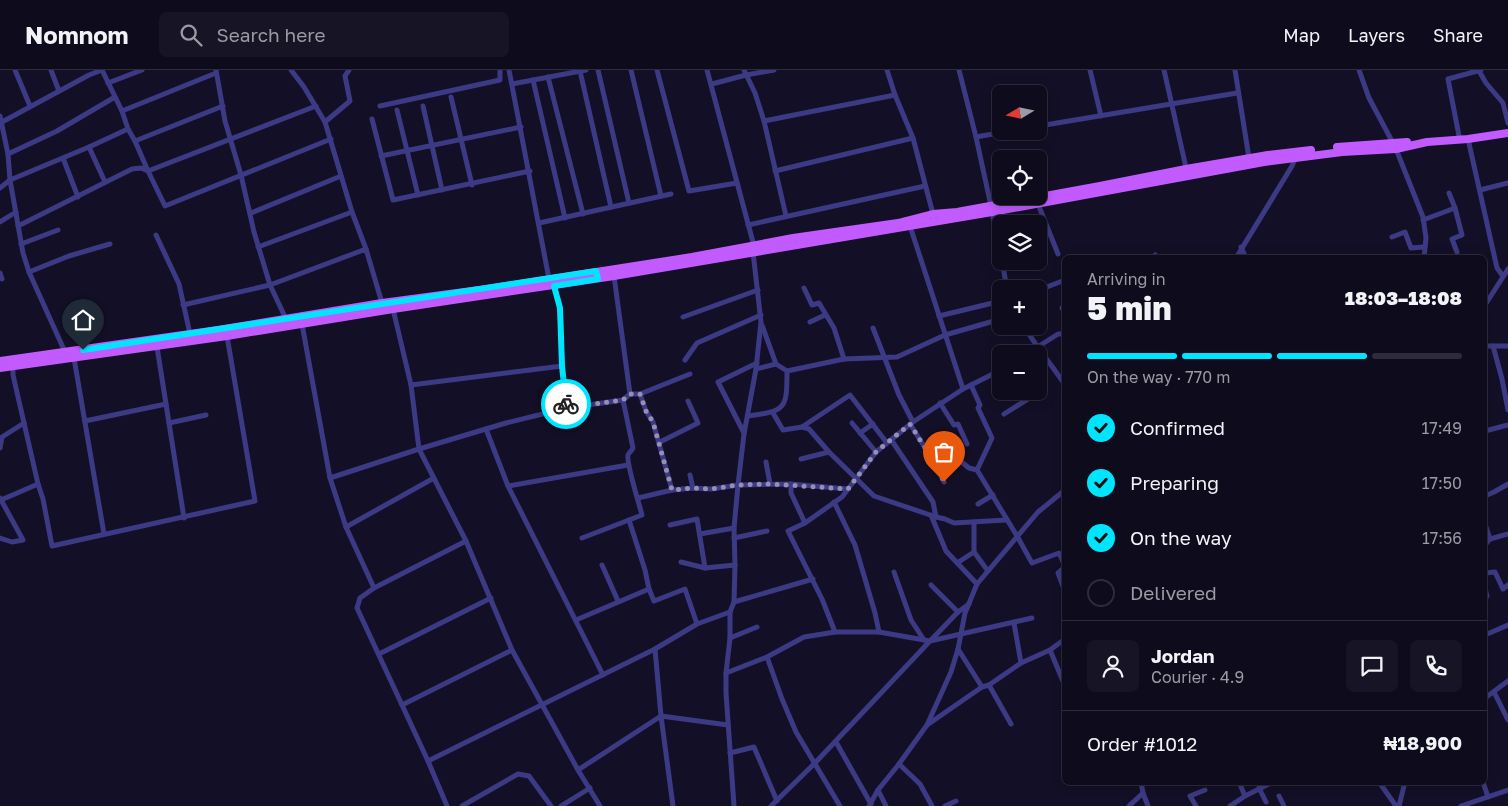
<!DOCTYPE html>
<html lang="en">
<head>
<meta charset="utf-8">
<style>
  :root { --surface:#0e0b1c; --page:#171425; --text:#f1f3f6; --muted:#9b9ba3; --line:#2e2b3b; --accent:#00e5ff }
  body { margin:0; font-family:"Golos Text",sans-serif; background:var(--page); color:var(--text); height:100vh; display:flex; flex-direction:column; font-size:19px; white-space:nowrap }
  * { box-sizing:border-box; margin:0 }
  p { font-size:16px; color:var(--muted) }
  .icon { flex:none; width:28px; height:28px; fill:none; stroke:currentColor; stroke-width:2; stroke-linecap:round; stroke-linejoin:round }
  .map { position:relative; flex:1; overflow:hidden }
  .panel { position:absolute; left:1062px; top:185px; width:425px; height:530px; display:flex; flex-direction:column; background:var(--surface); border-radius:8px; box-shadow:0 2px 12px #0003,0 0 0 1px var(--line) }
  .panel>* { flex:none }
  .needle { width:32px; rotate:260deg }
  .buttons { position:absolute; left:992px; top:15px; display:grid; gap:10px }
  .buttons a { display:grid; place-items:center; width:55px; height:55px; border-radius:8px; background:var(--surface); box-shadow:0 2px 12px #0003,0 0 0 1px var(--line); font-size:25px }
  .pin { position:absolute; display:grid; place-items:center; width:42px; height:42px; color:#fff; margin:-51px -21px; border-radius:50% 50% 50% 0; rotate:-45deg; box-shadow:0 0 5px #0007 }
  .pin .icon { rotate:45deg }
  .courier { position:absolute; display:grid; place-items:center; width:50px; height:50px; margin:-25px; border:4px solid #00e5ff; border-radius:50%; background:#fff; color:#222; box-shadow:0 1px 6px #0007 }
  .summary em { font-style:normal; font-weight:800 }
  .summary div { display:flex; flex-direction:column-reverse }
  .summary { display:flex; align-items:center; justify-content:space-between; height:85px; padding:0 25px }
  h1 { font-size:32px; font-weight:800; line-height:38px }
  .bar { display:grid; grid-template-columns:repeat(4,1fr); gap:8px 5px; align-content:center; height:60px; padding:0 25px }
  .bar i { height:6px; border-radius:4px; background:var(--line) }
  .bar .selected { background:var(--accent) }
  .bar p { grid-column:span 4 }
  .line { display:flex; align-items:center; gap:12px; padding:0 25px; border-top:1px solid var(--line) }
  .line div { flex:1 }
  .round { display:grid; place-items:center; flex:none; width:52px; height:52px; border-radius:8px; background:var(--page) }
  ol { padding:0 25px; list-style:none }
  li { display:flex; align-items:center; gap:15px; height:55px }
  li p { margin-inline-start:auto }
  li .icon { padding:5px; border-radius:50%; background:var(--accent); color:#111; stroke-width:4 }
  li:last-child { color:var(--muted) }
  li i { width:28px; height:28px; border:2px solid var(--line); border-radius:50% }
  header { display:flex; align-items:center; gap:30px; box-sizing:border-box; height:70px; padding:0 25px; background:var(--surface); border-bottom:1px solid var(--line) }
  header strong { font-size:24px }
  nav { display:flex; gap:28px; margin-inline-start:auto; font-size:18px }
  .search { width:350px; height:45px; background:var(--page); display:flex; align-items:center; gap:12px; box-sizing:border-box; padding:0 18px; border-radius:8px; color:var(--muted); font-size:19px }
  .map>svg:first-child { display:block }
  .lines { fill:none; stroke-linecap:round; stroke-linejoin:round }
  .minor { stroke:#3d3a85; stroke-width:5 }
  .primary { stroke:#c25bff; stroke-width:8 }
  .done { stroke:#948fb3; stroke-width:5; stroke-dasharray:0 9 }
  .route { stroke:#00e5ff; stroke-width:6 }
</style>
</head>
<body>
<header>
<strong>Nomnom</strong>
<div class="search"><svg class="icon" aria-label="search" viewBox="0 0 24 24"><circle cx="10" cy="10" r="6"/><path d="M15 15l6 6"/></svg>Search here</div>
<nav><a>Map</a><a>Layers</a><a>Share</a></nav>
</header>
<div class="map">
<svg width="1508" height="736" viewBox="0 0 1508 736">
  <rect width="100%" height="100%" fill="#130f26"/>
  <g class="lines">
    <g class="minor">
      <polyline points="15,0 30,36"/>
      <polyline points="51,0 59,21"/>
      <polyline points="216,0 225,51 241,105 254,162 270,215 286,249"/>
      <polyline points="509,0 549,209"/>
      <polyline points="598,0 629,133"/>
      <polyline points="631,0 661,126"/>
      <polyline points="657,0 689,121 737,113"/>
      <polyline points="707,0 754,176"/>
      <polyline points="744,0 755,23 764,51 786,146"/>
      <polyline points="887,0 895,25 913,68 933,144"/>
      <polyline points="959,0 976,67 991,136"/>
      <polyline points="1090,0 1101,46"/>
      <polyline points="1164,0 1187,102"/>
      <polyline points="1235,0 1249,88"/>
      <polyline points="1359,0 1369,28 1393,73"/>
      <polyline points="580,1 611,137"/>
      <polyline points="1479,1 1486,13 1503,33 1508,53"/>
      <polyline points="548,7 583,144"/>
      <polyline points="533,10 565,148"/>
      <polyline points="108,13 142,0"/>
      <polyline points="512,14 586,0"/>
      <polyline points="712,14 746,5 774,0"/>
      <polyline points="451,27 472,115"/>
      <polyline points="316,36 148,101 165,136 331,69"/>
      <polyline points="380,36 500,10 500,0"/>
      <polyline points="423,36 442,120"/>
      <polyline points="397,40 418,125"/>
      <polyline points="122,41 216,3"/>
      <polyline points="0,46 8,84 10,110 23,183 29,202 65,282"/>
      <polyline points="372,49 393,130 530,101"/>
      <polyline points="764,51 895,25"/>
      <polyline points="2,52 89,5 102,0"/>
      <polyline points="325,52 350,31 345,6 349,0"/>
      <polyline points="1039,56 1237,23"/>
      <polyline points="1459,66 1448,9 1481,0"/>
      <polyline points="976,67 1009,61"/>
      <polyline points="1468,69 1497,198 1503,206"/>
      <polyline points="135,71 223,36"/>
      <polyline points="89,77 105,112"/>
      <polyline points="1396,79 1423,147 1426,168 1424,188"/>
      <polyline points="8,84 57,61 115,27"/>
      <polyline points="381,86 521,57"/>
      <polyline points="63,88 78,127"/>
      <polyline points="775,101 913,68"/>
      <polyline points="0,118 10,110 89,77 128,59"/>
      <polyline points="1480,120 1508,113"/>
      <polyline points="1449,123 1455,138 1462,165 1452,169 1457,182"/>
      <polyline points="1038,134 1058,184"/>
      <polyline points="352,142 366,179"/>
      <polyline points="992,142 1001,187"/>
      <polyline points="251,143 341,106"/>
      <polyline points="1423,150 1455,138"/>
      <polyline points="0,152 16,142"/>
      <polyline points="539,153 671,124"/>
      <polyline points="748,155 925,116"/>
      <polyline points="18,156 132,99 141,98 148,101 135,71 128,59 122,41 102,0"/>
      <polyline points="910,156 963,319"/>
      <polyline points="156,165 179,214 190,264"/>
      <polyline points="1392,167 1405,162 1411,178 1424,177"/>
      <polyline points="21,174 58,160"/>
      <polyline points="258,177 352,142 325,52 304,17 291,0"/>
      <polyline points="1241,177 1246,188"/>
      <polyline points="1155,185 1157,188"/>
      <polyline points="1039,187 1041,187"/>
      <polyline points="1236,188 1292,96 1296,87"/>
      <polyline points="1002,191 1007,219"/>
      <polyline points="1003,196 1022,191"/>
      <polyline points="29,202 69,186 110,174"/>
      <polyline points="0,203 2,209"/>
      <polyline points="614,206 630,324"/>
      <polyline points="554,216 560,237 562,296 567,338"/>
      <polyline points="804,218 812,235 819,233 834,258 844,289"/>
      <polyline points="1039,220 1065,210"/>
      <polyline points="183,235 270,215 366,179 382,233"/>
      <polyline points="1485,235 1508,199"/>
      <polyline points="1062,238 1065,243"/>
      <polyline points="393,239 411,315 419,379 466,471 512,580 578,700 600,736"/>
      <polyline points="939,246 1001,231"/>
      <polyline points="683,247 758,220"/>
      <polyline points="810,252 825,245"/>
      <polyline points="302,254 330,408 346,457 374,518"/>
      <path d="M1024 256C1036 277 1052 295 1065 315"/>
      <polyline points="873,258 899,325 913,352"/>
      <polyline points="1485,276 1508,276"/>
      <polyline points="1493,276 1502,309 1508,340"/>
      <polyline points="157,277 184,448"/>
      <polyline points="1036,278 1058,264 1065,264"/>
      <polyline points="74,288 104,464"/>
      <polyline points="685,290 697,273 761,245"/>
      <polyline points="13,296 13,305 38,414 43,429 52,476 255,431 227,266"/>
      <polyline points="756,299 776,294"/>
      <polyline points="787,301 844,289 897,287 945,265 1001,249"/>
      <polyline points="411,315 562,296"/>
      <polyline points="971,315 980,335 978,338 992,368 977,400"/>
      <polyline points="640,324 646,341 653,352 672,420"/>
      <polyline points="940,333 954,355 958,354 967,374"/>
      <polyline points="773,343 783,360 802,357 850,325 887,373"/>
      <polyline points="1004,344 1033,326 1030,321"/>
      <path d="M748 346C786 341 787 339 787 301L776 294 762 255"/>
      <polyline points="85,351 166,334"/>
      <polyline points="169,353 206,345"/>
      <polyline points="852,353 876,382"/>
      <polyline points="910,354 934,392 944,412"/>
      <polyline points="802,357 809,359 829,382 874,426 936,447 945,449 954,453 1006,450"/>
      <polyline points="486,359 508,416 603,605"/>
      <polyline points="1485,361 1508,355"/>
      <polyline points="744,363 718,312 757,293"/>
      <polyline points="860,363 873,354"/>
      <polyline points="892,371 933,432 936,447"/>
      <polyline points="660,372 698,353 688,331"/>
      <polyline points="0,378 2,367 24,353"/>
      <polyline points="801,389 829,382"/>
      <polyline points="766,392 770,414"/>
      <polyline points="934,392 958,389 969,398 977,400 1017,466 1032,493 1059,483 1065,496"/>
      <polyline points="690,405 693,418"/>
      <polyline points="330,408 419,379 506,353 567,338 623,330 630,324 640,324 690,304"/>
      <polyline points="791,414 791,423 805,453"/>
      <polyline points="508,416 628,395"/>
      <polyline points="1485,426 1494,422 1508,414"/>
      <polyline points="0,428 23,470 12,472 0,468"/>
      <polyline points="638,428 672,420 693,418 711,419 738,415 791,414 848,419"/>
      <polyline points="1,430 38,414"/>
      <polyline points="834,432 855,475 875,543 879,562"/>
      <polyline points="978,434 993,425"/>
      <polyline points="931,445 946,481 977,514"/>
      <polyline points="629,450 645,500 649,519 654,531 685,519 697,554"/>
      <polyline points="1485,454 1490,469 1485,475"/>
      <polyline points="670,455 697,449 705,498"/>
      <polyline points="346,457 434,408"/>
      <polyline points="700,464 734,458"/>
      <path d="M582 468 642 445C639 433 626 393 628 385 629 382 632 381 633 378L623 330"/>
      <polyline points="734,468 767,461"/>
      <polyline points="1490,469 1508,464"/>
      <polyline points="974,482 988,501"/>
      <polyline points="681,492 705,498 735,495"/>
      <polyline points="957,493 974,482 974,452"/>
      <polyline points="1485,493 1485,494"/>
      <polyline points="602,495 618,531"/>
      <polyline points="1065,497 1058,503 1065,522"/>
      <polyline points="894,502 911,550 924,570"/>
      <polyline points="1485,503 1495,502 1503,519 1508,515"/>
      <polyline points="931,515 958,542"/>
      <polyline points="1485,518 1487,526 1485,529"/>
      <polyline points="734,532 813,509"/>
      <polyline points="576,550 649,519"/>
      <polyline points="1014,553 1021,593"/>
      <polyline points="835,562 822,529 788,461 805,453 842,427 876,382 913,352 963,319 1001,300"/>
      <polyline points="1485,565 1508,555"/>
      <polyline points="730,568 757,557"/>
      <polyline points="655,579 661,646 673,736"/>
      <polyline points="958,579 982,617"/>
      <polyline points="1050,580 1065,616"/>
      <polyline points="379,584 491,528"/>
      <polyline points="767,587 782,629 796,662 840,736"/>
      <polyline points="726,603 767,587 804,567 835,562 879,562 930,571 958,542 969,534"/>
      <polyline points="989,615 1011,654"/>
      <polyline points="1494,622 1508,650"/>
      <polyline points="1485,628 1508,611"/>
      <polyline points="402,635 512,580"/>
      <polyline points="927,655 982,617 989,615 1021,593 1050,580 1065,569"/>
      <polyline points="836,672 871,734"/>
      <polyline points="730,683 754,677 777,731"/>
      <polyline points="428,691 655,579 697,554 730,542"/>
      <polyline points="899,694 920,714 932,736"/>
      <polyline points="578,700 661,646 728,655"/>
      <polyline points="1141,712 1143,723 1148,736"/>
      <polyline points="1239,712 1245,726"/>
      <polyline points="1379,712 1396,736"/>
      <polyline points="1483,712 1488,727"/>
      <polyline points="1259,718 1266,732"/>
      <polyline points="878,720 886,736"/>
      <polyline points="1279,726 1284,736"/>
      <polyline points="447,736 428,691 357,538 360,528 374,518 466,471"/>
      <polyline points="462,736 518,704 529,706 551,736"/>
      <polyline points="561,736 590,718"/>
      <polyline points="734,736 726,623 726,603 730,568 730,542 734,532 735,495 734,458 738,415 744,364 756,299 761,252 753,182"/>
      <polyline points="771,736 815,693 930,571 1032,548"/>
      <polyline points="869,736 878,720 899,694 927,655 951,602 958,579 965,543 977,514 1038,442 1065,420"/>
      <polyline points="945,736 956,731"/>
      <polyline points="1129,736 1143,723"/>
      <polyline points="1196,736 1190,726 1205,720"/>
      <polyline points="1230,736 1245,726 1273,712"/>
      <polyline points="1399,736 1405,712"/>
      <polyline points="1461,736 1508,720"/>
    </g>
    <g class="primary">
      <polyline points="1337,77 1407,72"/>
      <polyline points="0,291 218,260 382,233 487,219 692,187 793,168 898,153 933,144 957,142 1100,116 1186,99 1268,85 1311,80"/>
      <polyline points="0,298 227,266 393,239 614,206 992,142 1264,92 1342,82 1396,79 1427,72 1468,69 1508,63"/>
    </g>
  </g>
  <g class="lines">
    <polyline class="done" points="566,334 566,338 623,330 630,324 640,324 646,341 653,352 672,420 693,418 711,419 738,415 770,414 848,419 876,382 910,354 934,392 944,412"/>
    <polyline class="route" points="83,280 596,201 598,209 554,216 560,238 562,296 566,334"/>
  </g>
</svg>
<div class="buttons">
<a><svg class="needle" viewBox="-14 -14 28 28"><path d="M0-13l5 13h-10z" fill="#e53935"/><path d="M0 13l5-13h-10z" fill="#9b9ba3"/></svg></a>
<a><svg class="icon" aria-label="locate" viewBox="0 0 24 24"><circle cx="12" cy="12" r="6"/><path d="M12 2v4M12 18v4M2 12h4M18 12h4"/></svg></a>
<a><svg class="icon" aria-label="layers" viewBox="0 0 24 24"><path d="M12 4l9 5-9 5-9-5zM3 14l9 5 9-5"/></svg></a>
<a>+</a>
<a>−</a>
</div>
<div class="pin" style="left:944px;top:412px;background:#ea580c"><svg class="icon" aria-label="bag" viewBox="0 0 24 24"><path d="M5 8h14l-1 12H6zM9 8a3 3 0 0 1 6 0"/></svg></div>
<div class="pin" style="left:83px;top:280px;background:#1f2937"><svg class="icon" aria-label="home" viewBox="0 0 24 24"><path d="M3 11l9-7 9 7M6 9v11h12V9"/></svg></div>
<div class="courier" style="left:566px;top:334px"><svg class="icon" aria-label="bike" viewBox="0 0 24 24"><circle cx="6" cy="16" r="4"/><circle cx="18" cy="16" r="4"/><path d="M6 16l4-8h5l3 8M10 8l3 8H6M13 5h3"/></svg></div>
<section class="panel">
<div class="summary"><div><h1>5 min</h1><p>Arriving in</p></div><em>18:03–18:08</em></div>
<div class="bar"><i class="selected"></i><i class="selected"></i><i class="selected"></i><i></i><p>On the way · 770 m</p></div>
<ol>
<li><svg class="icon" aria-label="check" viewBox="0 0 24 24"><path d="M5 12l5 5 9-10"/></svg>Confirmed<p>17:49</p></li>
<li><svg class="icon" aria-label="check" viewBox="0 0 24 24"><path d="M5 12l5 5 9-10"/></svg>Preparing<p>17:50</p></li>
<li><svg class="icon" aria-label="check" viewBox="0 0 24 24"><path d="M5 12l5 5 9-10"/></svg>On the way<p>17:56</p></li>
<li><i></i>Delivered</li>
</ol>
<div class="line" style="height:90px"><a class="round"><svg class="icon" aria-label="person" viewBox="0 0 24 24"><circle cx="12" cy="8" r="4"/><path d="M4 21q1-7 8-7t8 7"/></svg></a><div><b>Jordan</b><p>Courier · 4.9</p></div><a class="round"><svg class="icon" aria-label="chat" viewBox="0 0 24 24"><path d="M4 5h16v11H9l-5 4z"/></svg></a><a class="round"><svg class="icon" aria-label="phone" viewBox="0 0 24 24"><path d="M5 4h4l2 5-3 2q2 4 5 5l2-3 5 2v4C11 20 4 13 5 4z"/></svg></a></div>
<div class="line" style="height:65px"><div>Order #1012</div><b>₦18,900</b></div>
</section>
</div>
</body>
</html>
